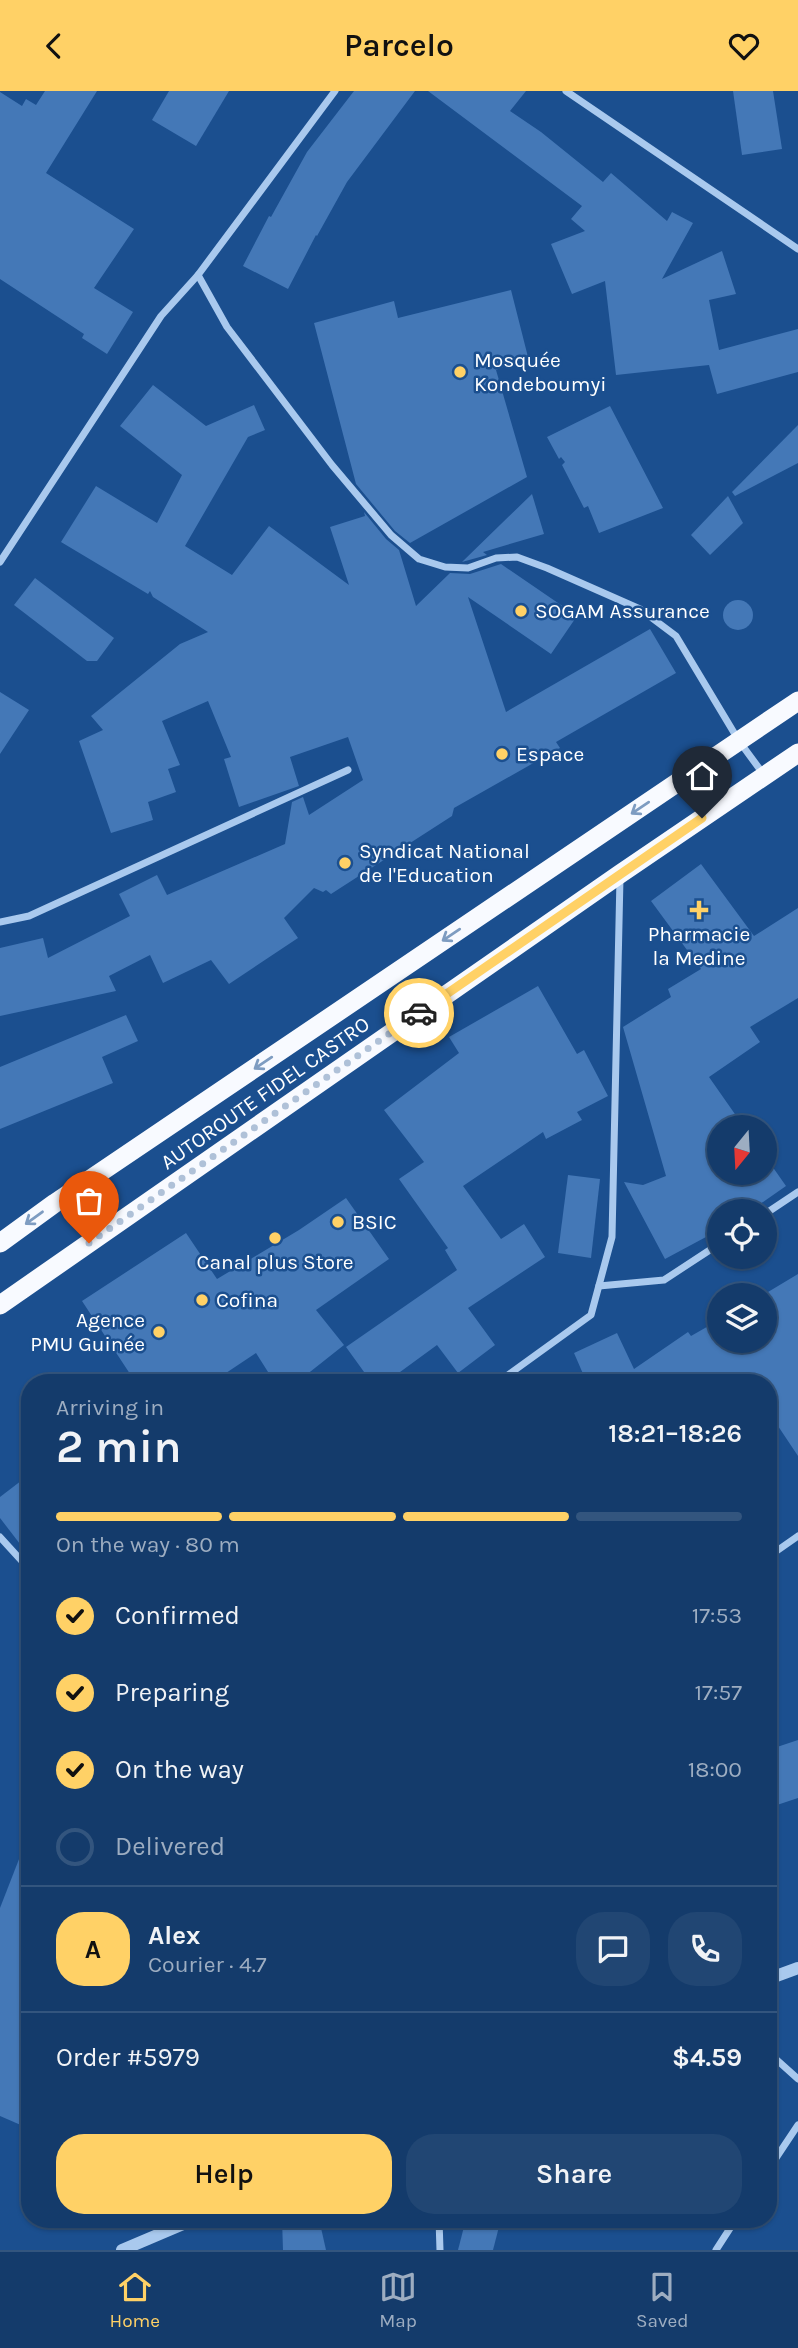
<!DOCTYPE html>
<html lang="en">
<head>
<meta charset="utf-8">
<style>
  :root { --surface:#143b6b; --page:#214673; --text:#f1f3f6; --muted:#9dadc1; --line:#33557e; --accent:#ffd166 }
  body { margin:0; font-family:Karla,sans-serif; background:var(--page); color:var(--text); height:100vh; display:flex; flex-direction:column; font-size:26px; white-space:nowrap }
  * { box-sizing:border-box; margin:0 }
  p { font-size:23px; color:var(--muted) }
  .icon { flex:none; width:38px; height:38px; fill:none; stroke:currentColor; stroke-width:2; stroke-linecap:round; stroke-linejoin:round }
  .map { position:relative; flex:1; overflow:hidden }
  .drawer { position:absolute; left:21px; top:1283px; width:756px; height:854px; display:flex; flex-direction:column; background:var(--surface); border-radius:28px; box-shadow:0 2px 5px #0004,0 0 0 2px var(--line) }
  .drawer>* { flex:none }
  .needle { width:46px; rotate:198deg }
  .fabs { position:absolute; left:707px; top:1024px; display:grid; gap:14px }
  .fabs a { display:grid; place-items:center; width:70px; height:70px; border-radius:50%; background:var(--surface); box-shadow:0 2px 5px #0004,0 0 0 2px var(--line); font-size:35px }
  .pin { position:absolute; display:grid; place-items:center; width:60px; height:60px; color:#fff; margin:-72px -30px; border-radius:50% 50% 50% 0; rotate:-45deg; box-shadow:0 0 7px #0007 }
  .pin .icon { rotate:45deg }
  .courier { position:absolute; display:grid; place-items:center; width:70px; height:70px; margin:-35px; border:5px solid #ffd166; border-radius:50%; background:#fff; color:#222; box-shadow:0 2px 9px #0007 }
  .overview em { font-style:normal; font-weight:600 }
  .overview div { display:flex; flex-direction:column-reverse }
  .overview { display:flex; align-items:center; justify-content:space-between; height:119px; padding:0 35px }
  h1 { font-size:46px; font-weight:600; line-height:52px }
  .bar { display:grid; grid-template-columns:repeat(4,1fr); gap:10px 7px; align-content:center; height:84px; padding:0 35px }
  .bar i { height:9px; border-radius:5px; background:var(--line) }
  .bar .current { background:var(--accent) }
  .bar p { grid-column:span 4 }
  .line { display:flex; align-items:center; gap:18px; padding:0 35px; border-top:2px solid var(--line) }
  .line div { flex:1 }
  .round { display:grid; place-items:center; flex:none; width:74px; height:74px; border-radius:28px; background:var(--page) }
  ol { padding:0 35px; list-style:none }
  li { display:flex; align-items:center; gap:21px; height:77px }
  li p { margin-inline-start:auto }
  li .icon { padding:7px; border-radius:50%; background:var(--accent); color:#111; stroke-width:4 }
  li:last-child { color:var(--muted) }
  li i { width:38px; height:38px; border:4px solid var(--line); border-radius:50% }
  .cta { display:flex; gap:14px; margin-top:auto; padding:14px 35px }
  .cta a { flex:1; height:80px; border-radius:28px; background:var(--accent); color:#111; font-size:28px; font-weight:600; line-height:80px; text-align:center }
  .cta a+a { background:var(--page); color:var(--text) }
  header { display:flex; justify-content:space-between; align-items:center; height:91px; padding:0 35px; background:var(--accent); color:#111; font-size:32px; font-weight:600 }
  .menu { display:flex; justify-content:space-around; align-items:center; height:98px; border-top:2px solid var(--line); background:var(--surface); font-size:19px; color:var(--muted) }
  .menu a { display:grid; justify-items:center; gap:4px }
  .menu .current { color:var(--accent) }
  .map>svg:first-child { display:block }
  .building { fill:#4478b7 }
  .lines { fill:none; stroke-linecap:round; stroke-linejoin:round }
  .minor { stroke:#a9c9ee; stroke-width:7 }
  .tertiary { stroke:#a9c9ee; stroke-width:12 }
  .trunk { stroke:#f8faff; stroke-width:19 }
  .oneway { stroke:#7e9cc1 }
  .done { stroke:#afc1d8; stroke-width:7; stroke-dasharray:0 12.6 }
  .route { stroke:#ffd166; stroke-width:9 }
  .poi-dot { fill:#ffd166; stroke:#1b4f8f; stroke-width:2.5 }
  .labels { text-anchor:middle; stroke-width:5; stroke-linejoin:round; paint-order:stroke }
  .poi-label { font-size:21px; fill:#fff; stroke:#1b4f8f; text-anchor:start }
  .street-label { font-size:21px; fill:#fff; stroke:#1b4f8f }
</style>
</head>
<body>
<header><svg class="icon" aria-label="back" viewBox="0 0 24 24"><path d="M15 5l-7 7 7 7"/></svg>Parcelo<svg class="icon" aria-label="heart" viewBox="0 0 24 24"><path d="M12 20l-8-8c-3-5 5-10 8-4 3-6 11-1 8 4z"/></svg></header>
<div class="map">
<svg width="798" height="2159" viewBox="0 0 798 2159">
  <rect width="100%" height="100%" fill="#1b4f8f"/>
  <g class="building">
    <polygon points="45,0 97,0 46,82 134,138 94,197 133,221 107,263 82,247 84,243 0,188 0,1 22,15 26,8 36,14"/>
    <polygon points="169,0 229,0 196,55 152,29"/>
    <polygon points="354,0 415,0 347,91 317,145 316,144 288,198 243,175 269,125 271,126 307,61"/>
    <polygon points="428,0 526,0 510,20 541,41 603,91 611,82 667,130 672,121 693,132 662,188 722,160 736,203 709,209 719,259 798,238 798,281 717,303 709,274 616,284 605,190 572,203 551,153 585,140 571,128 582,115"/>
    <polygon points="733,0 773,0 782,58 742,64"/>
    <polygon points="511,199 528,266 496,279 527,386 410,452 395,440 356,393 314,232 394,210 398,227"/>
    <polygon points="153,294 206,335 254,314 265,339 248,346 185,455 232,484 269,435 349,494 330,436 365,425 364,421 386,448 399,459 416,515 450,482 470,483 501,473 577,525 551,563 468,506 506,621 650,538 676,582 556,651 560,657 454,717 452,725 331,803 326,799 323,801 314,797 284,827 298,847 229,893 211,869 163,892 150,864 109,885 116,900 0,925 0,857 43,847 48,867 130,825 119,803 157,784 167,804 285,753 292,711 303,706 309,724 363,689 348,646 290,666 299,695 239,716 224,668 231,666 208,610 162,630 180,674 168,678 176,701 148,711 153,729 111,742 79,650 103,639 91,625 180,553 208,541 153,506 150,500 148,503 61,451 96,395 157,432 182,384 120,335"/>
    <polygon points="610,315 663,417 599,442 588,415 584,417 562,374 565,371 561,366 559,368 547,346"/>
    <polygon points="798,334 798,372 735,405 732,401"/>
    <polygon points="532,403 544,443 483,461 487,464 462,471"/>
    <polygon points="728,405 743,432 710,464 691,444"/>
    <polygon points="35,487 114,547 97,570 87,570 14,514"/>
    <circle cx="738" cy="524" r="15"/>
    <polygon points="0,601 29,619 0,663"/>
    <polygon points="701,773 754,845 798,817 798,907 750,936 760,951 709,986 744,1036 719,1036 719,1082 765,1082 765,1065 786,1095 750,1120 719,1120 719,1139 665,1168 624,1091 643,1094 666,1085 623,936 671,906 668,898 701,878 651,810"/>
    <polygon points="538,895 577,963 584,959 608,1005 577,1021 582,1029 546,1048 543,1041 463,1095 501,1148 524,1133 545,1166 468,1217 495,1254 458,1282 437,1254 385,1292 372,1292 346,1256 457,1179 445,1159 448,1157 399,1088 424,1071 384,1019 459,962 449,946"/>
    <polygon points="126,924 138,950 102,966 113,992 0,1038 0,976"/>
    <polygon points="568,1084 600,1088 591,1167 558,1162"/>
    <polygon points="346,1107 389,1168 316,1219 344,1254 296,1292 275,1292 256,1262 211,1292 136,1292 82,1210 186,1142 217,1188 299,1139"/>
    <polygon points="798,1183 798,1365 768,1320 768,1292 587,1292 574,1262 617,1242 634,1278 688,1241 691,1245 719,1229 719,1250 765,1250 765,1204 763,1204"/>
    <polygon points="30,1383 30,1466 0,1427 0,1406"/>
    <polygon points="798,1649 798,1707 768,1717 768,1659"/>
    <polygon points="28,1745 30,1746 30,2038 0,2025 0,1817"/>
    <polygon points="282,2128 319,2128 326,2159 283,2159"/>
    <polygon points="466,2128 501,2128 493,2159 458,2159"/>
  </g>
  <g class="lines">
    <g class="minor">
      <polyline points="335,0 198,184 227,236 332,374 391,444 419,468 445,476 468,477 496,467 517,466 547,477 640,518 676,545 739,650 764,684"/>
      <polyline points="566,0 798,158"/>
      <polyline points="0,471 161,225 198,184"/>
      <polyline points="0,831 29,825 348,679"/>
      <polyline points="765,1123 798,1101"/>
      <polyline points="599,1195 664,1189 719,1153"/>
      <polyline points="497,1292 591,1224 612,1146 620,787"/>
      <polyline points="0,1446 30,1479"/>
      <polyline points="768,1466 798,1445"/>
      <polyline points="768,1961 798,1988"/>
      <polyline points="768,2079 798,2034"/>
      <polyline points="439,2128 440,2159"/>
      <polyline points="716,2159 736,2128"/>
    </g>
    <g class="tertiary">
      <polyline points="768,1888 798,1877"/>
      <polyline points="122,2159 195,2128"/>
    </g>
    <g class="trunk">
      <polyline points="0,1152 55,1112 798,610"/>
      <polyline points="0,1214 620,783 798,662"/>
    </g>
  </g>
  <defs><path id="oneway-shaft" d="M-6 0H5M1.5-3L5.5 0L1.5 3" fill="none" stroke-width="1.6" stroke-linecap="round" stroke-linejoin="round" transform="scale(1.75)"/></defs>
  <g class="oneway">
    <use href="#oneway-shaft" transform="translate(640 717) rotate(146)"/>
    <use href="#oneway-shaft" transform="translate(451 844) rotate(146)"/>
    <use href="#oneway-shaft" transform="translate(263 972) rotate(146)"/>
    <use href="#oneway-shaft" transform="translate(34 1127) rotate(144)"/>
  </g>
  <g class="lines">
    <polyline class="done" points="89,1152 419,922"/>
    <polyline class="route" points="419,922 702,727"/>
  </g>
  <g class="poi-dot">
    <circle cx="460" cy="281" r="7"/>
    <circle cx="521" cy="520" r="7"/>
    <circle cx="502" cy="663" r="7"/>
    <circle cx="345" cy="772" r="7"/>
    <path d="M695.5 808.5h7v7h7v7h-7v7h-7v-7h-7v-7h7z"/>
    <circle cx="338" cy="1131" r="7"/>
    <circle cx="275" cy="1147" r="7"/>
    <circle cx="202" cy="1209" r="7"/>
    <circle cx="159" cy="1241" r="7"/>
  </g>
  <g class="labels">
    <g class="poi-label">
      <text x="474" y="276">Mosquée<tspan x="474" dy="24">Kondeboumyi</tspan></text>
      <text x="535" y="527">SOGAM Assurance</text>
      <text x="516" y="670">Espace</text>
      <text x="359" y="767">Syndicat National<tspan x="359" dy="24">de l'Education</tspan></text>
      <text x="699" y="850" text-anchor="middle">Pharmacie<tspan x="699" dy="24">la Medine</tspan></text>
      <text x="352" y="1138">BSIC</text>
      <text x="275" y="1178" text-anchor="middle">Canal plus Store</text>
      <text x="216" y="1216">Cofina</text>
      <text x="145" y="1236" text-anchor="end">Agence<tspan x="145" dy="24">PMU Guinée</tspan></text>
    </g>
    <g class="street-label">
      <text transform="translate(265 1002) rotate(-35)" y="7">AUTOROUTE FIDEL CASTRO</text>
    </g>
  </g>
</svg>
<div class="fabs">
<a><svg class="needle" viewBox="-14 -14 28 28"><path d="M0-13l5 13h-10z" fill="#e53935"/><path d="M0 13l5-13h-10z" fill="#9dadc1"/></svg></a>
<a><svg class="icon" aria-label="locate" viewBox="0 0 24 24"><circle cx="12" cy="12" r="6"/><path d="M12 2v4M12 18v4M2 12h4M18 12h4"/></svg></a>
<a><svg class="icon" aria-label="layers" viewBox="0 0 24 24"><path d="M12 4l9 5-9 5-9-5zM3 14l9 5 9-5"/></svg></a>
</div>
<div class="pin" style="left:89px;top:1152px;background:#ea580c"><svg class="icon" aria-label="bag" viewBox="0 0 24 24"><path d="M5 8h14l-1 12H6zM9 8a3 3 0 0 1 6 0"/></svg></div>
<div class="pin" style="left:702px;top:727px;background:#1f2937"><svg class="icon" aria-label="home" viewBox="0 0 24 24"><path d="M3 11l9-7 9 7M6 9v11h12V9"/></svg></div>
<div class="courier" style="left:419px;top:922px"><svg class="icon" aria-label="car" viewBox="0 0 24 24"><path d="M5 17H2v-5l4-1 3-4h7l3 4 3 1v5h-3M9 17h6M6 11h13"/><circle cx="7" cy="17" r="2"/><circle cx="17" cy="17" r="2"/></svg></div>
<section class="drawer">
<div class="overview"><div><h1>2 min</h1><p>Arriving in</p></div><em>18:21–18:26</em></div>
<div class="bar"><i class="current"></i><i class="current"></i><i class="current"></i><i></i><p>On the way · 80 m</p></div>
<ol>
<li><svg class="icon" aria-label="check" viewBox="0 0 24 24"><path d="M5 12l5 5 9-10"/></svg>Confirmed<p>17:53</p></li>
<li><svg class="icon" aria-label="check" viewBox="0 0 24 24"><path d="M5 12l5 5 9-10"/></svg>Preparing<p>17:57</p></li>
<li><svg class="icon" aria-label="check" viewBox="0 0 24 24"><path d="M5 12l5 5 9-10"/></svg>On the way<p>18:00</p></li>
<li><i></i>Delivered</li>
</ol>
<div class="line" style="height:126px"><b class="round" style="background:var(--accent);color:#111">A</b><div><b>Alex</b><p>Courier · 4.7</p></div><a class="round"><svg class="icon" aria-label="chat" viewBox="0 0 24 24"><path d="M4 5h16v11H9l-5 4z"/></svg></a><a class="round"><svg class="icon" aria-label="phone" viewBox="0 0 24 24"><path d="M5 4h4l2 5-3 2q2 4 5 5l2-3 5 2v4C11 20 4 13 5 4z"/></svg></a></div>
<div class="line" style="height:91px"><div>Order #5979</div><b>$4.59</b></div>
<div class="cta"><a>Help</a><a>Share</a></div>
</section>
</div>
<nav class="menu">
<a class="current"><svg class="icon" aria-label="home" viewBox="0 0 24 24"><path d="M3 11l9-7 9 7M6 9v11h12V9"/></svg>Home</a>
<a><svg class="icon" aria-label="map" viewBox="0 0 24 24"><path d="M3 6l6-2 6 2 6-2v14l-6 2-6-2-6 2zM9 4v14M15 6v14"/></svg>Map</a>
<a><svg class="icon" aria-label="saved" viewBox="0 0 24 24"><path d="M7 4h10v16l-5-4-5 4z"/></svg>Saved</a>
</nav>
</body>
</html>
